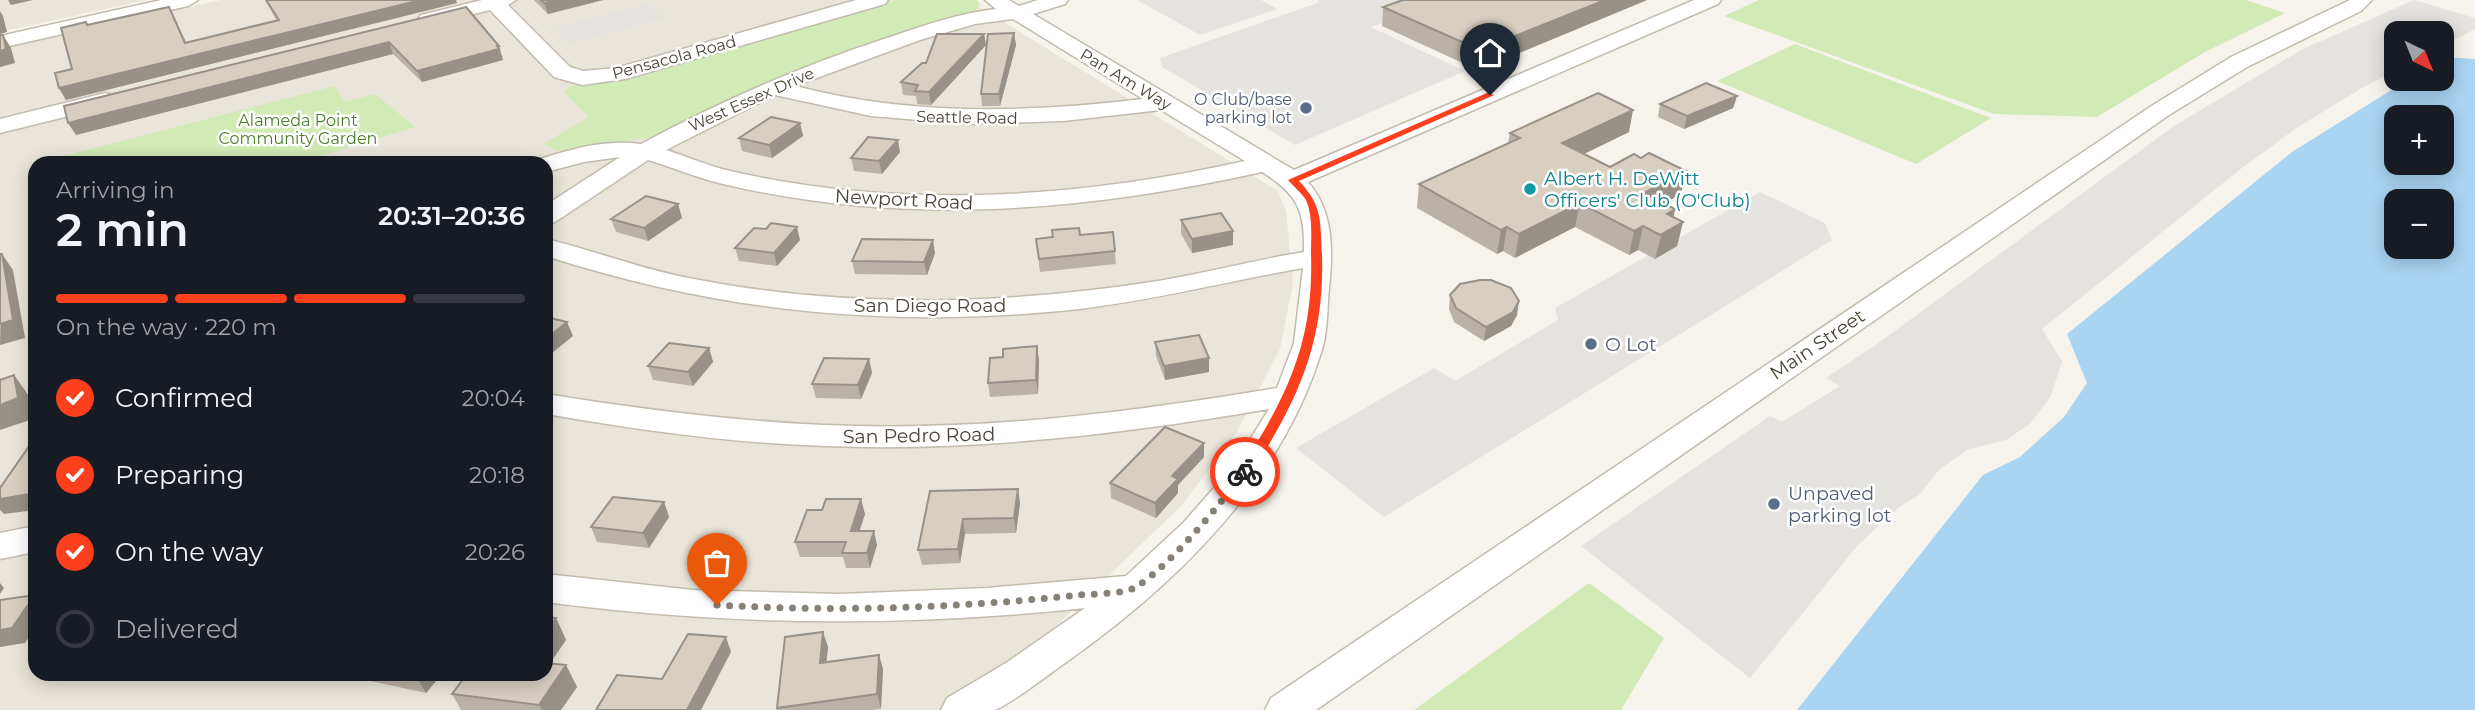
<!DOCTYPE html>
<html lang="en">
<head>
<meta charset="utf-8">
<style>
  :root { --surface:#171b24; --page:#242831; --text:#f1f3f6; --muted:#9ea1a6; --line:#363941; --accent:#fc3f1d }
  body { margin:0; font-family:Montserrat,sans-serif; background:var(--page); color:var(--text); height:100vh; display:flex; flex-direction:column; font-size:26px; white-space:nowrap }
  * { box-sizing:border-box; margin:0 }
  p { font-size:23px; color:var(--muted) }
  .icon { flex:none; width:38px; height:38px; fill:none; stroke:currentColor; stroke-width:2; stroke-linecap:round; stroke-linejoin:round }
  .map { position:relative; flex:1; overflow:hidden }
  .side { position:absolute; left:28px; top:156px; width:525px; height:525px; display:flex; flex-direction:column; background:var(--surface); border-radius:21px; box-shadow:0 4px 18px #0003 }
  .side>* { flex:none }
  .needle { width:46px; rotate:137deg }
  .tools { position:absolute; left:2384px; top:21px; display:grid; gap:14px }
  .tools a { display:grid; place-items:center; width:70px; height:70px; border-radius:14px; background:var(--surface); box-shadow:0 4px 18px #0003; font-size:35px }
  .pin { position:absolute; display:grid; place-items:center; width:60px; height:60px; color:#fff; margin:-72px -30px; border-radius:50% 50% 50% 0; rotate:-45deg; box-shadow:0 0 7px #0007 }
  .pin .icon { rotate:45deg }
  .courier { position:absolute; display:grid; place-items:center; width:70px; height:70px; margin:-35px; border:5px solid #fc3f1d; border-radius:50%; background:#fff; color:#222; box-shadow:0 2px 9px #0007 }
  .headline em { font-style:normal; font-weight:600 }
  .headline div { display:flex; flex-direction:column-reverse }
  .headline { display:flex; align-items:center; justify-content:space-between; height:119px; padding:0 28px }
  h1 { font-size:46px; font-weight:600; line-height:52px }
  .bar { display:grid; grid-template-columns:repeat(4,1fr); gap:10px 7px; align-content:center; height:84px; padding:0 28px }
  .bar i { height:9px; border-radius:5px; background:var(--line) }
  .bar .current { background:var(--accent) }
  .bar p { grid-column:span 4 }
  ol { padding:0 28px; list-style:none }
  li { display:flex; align-items:center; gap:21px; height:77px }
  li p { margin-inline-start:auto }
  li .icon { padding:7px; border-radius:50%; background:var(--accent); color:#fff; stroke-width:4 }
  li:last-child { color:var(--muted) }
  li i { width:38px; height:38px; border:4px solid var(--line); border-radius:50% }
  .map>svg:first-child { display:block }
  .residential { fill:#eae5da; fill-rule:evenodd }
  .green { fill:#d2eab5 }
  .parking { fill:#e5e3e0 }
  .water { fill:#a9d4f2; fill-rule:evenodd }
  .lines { fill:none; stroke-linecap:round; stroke-linejoin:round }
  .minor-casing { stroke:#c2bbae; stroke-width:3 }
  .minor { fill:#fff; fill-rule:evenodd }
  .wall { fill:#bab2a6 }
  .shaded-wall { fill:#979187 }
  .building { fill:#d8cfc1; stroke:#979187; stroke-width:2 }
  .route { fill:#fc3f1d }
  .done { stroke:#878178; stroke-width:7; stroke-dasharray:0 12.6 }
  .service-dot { fill:#5c6f8a; stroke:#fff; stroke-width:2.5 }
  .culture-dot { fill:#0f9aa8; stroke:#fff; stroke-width:2.5 }
  .labels { text-anchor:middle; stroke-width:5; stroke-linejoin:round; paint-order:stroke }
  .far-street-label { font-size:16px; fill:#4b4439; stroke:#fff }
  .far-service-label { font-size:16px; fill:#4e5e75; stroke:#fff; text-anchor:end }
  .far-park-label { font-size:16px; fill:#4a7f2a; stroke:#fff }
  .culture-label { font-size:19px; fill:#0d838f; stroke:#fff; text-anchor:start }
  .street-label { font-size:19px; fill:#4b4439; stroke:#fff }
  .service-label { font-size:19px; fill:#4e5e75; stroke:#fff; text-anchor:start }
</style>
</head>
<body>
<div class="map">
<svg width="2475" height="710" viewBox="0 0 2475 710">
  <rect width="100%" height="100%" fill="#f6f3ec"/>
  <g class="residential">
    <polygon points="0,0 146,0 0,32"/>
    <path d="M221 0H968L1278 191 1286 211 1293 283 1280 349 1236 433 1182 505 1042 640 986 710H0V49ZM35 163H546V674H35Z"/>
  </g>
  <g class="green">
    <polygon points="897,0 977,0 980,4 975,12 810,66 736,96 653,137 557,151 543,144 589,117 564,93 570,86 605,83"/>
    <polygon points="1759,0 2246,0 2285,13 2205,52 2097,117 1994,114 1724,16"/>
    <polygon points="1795,44 1991,118 1916,164 1717,81"/>
    <polygon points="335,86 344,102 375,94 415,127 298,163 64,163 63,156"/>
    <polygon points="1589,583 1664,638 1621,710 1414,710"/>
  </g>
  <g class="parking">
    <polygon points="1137,0 1261,0 1278,9 1200,35"/>
    <polygon points="1317,0 1442,0 1371,27 1465,71 1295,145 1162,67 1160,58 1320,2"/>
    <polygon points="2414,0 2475,18 2475,29 2441,47 2441,33 2396,33 2396,70 2360,89 2295,129 2238,171 2042,329 2062,361 2051,396 2030,424 2006,440 1967,450 1939,470 1919,495 1899,507 1857,546 1750,678 1581,546 1770,416 1782,422 1840,386 1826,378 1877,344 2174,126 2301,50"/>
    <polygon points="648,4 664,18 568,44 554,28"/>
    <polygon points="1760,192 1825,223 1832,240 1384,517 1296,448 1434,368 1455,381 1558,320 1555,308"/>
  </g>
  <path class="water" d="M2442 57 2475 59V710H1797L1983 475 2020 457 2064 417 2087 383 2067 334 2292 152 2409 79H2441ZM2396 117H2441V163H2396ZM2396 201H2441V247H2396Z"/>
  <g class="lines">
    <g class="minor-casing">
      <g id="minor">
        <polygon points="161,0 198,0 188,6 0,48 0,36"/>
        <polygon points="482,0 516,0 508,5 570,67 583,71 616,68 856,0 888,0 885,4 625,79 582,85 554,77 490,10 428,25 421,23 418,19 421,15"/>
        <path d="M985 0H1009L1019 6 1038 0H1068L1065 4 1033 14 1294 170 1694 0H1721L1718 4 1308 182C1334 212 1333 251 1329 288 1327 307 1328 328 1323 346 1284 480 1177 584 1065 663 1049 674 1010 705 994 710 979 710 957 710 941 710L947 698 1006 663 1085 608C905 627 726 626 546 602V574L693 590 840 594 987 588 1126 576 1184 522 1234 465 1269 409C1122 434 974 452 825 446 731 443 639 430 546 414V394C639 409 731 421 824 425 976 432 1128 413 1277 388L1294 343 1303 268C1228 281 1155 300 1079 309 894 329 723 313 546 256V239C596 251 643 270 694 279 847 309 1005 305 1158 281 1207 273 1255 260 1304 252 1305 211 1298 194 1262 172 1082 212 900 227 719 183 695 177 672 167 648 160L555 222 546 225V205L620 157 584 162 546 172V163H535L537 160C571 149 605 139 641 144 721 101 801 66 887 38 923 26 959 13 996 9ZM1013 19 1143 99C1026 113 910 116 795 86L920 40 975 24ZM775 95 871 116 967 124 1063 121 1161 110 1245 161C1075 199 897 210 726 170 706 165 686 156 666 150Z"/>
        <polygon points="2350,0 2372,0 2361,11 2247,67 2169,115 1316,710 1265,710 1271,698 2153,105 2231,57"/>
        <polygon points="105,93 113,95 116,100 113,105 0,133 0,119"/>
        <polygon points="35,526 35,552 0,559 0,533"/>
      </g>
    </g>
    <use href="#minor" class="minor"/>
  </g>
  <g class="wall">
    <polygon points="265,0 456,0 457,3 66,100 59,88 72,69 88,25 169,7 186,42 277,21"/>
    <polygon points="534,0 603,0 548,14"/>
    <polygon points="1647,0 1478,70 1382,26 1383,7"/>
    <polygon points="466,7 503,57 502,57 503,60 422,82 393,54 76,135"/>
    <polygon points="1014,33 1016,45 1000,106 982,106 981,94"/>
    <polygon points="984,34 986,45 931,105 917,104 916,96 903,95 901,82 926,63"/>
    <polygon points="1737,96 1733,108 1684,129 1658,117 1660,104"/>
    <polygon points="800,123 803,136 772,158 742,151 739,138"/>
    <polygon points="1629,132 1584,154 1610,167 1681,194 1664,203 1675,209 1673,217 1683,222 1677,246 1655,259 1638,250 1629,255 1575,227 1515,258 1503,251 1497,254 1417,208 1419,184 1508,143 1510,133"/>
    <polygon points="900,152 882,174 854,171 851,158"/>
    <polygon points="678,204 682,218 648,241 616,232 611,219"/>
    <polygon points="1181,220 1233,245 1192,253 1181,234"/>
    <polygon points="1113,232 1116,264 1040,272 1036,239"/>
    <polygon points="800,240 777,266 739,261 735,248"/>
    <polygon points="935,253 927,275 855,274 852,261"/>
    <polygon points="1450,295 1517,315 1511,326 1484,341 1454,322 1449,309"/>
    <polygon points="1155,342 1209,372 1165,380 1156,356"/>
    <polygon points="709,348 713,362 693,386 653,380 648,366"/>
    <polygon points="869,359 872,373 861,399 816,398 812,384"/>
    <polygon points="1039,360 1038,394 990,397 988,383"/>
    <polygon points="1204,443 1204,457 1178,485 1178,493 1156,518 1111,498 1110,483"/>
    <polygon points="1018,489 1020,503 1016,533 965,534 960,563 922,565 918,550 930,491"/>
    <polygon points="664,502 669,517 649,548 597,542 591,527"/>
    <polygon points="865,514 859,531 877,545 870,568 846,568 843,557 800,557 795,542"/>
    <polygon points="556,618 566,640 550,663 566,665 577,687 561,710 461,710 452,694"/>
    <polygon points="823,632 828,647 826,662 879,655 883,669 881,709 872,710 777,710 777,708"/>
    <polygon points="342,674 442,674 426,693 343,675"/>
  </g>
  <g class="shaded-wall">
    <polygon points="8,0 33,0 11,5"/>
    <polygon points="421,0 456,0 457,3 66,100 59,88"/>
    <polygon points="555,0 603,0 548,14 544,3"/>
    <polygon points="1605,0 1647,0 1478,70 1480,50"/>
    <polygon points="0,11 3,16 7,32 0,34"/>
    <polygon points="1014,33 1016,45 1000,106 999,94"/>
    <polygon points="984,34 986,45 931,105 929,92"/>
    <polygon points="3,35 11,48 15,63 0,67 0,51"/>
    <polygon points="389,42 393,54 76,135 68,123"/>
    <polygon points="497,46 499,46 503,60 422,82 417,71"/>
    <polygon points="1737,96 1733,108 1684,129 1687,116"/>
    <polygon points="1633,110 1629,132 1559,166 1562,143"/>
    <polygon points="800,123 803,136 772,158 769,145"/>
    <polygon points="898,140 900,152 882,174 879,161"/>
    <polygon points="1686,171 1681,194 1639,217 1644,193"/>
    <polygon points="1580,203 1575,227 1515,258 1519,234"/>
    <polygon points="678,204 682,218 648,241 644,228"/>
    <polygon points="1675,209 1671,229 1683,222 1677,246 1655,259 1667,214"/>
    <polygon points="1643,226 1638,250 1629,255 1634,231"/>
    <polygon points="797,227 800,240 777,266 774,253"/>
    <polygon points="1507,227 1503,251 1497,254 1501,230"/>
    <polygon points="1233,231 1233,245 1192,253 1192,239"/>
    <polygon points="933,240 935,253 927,275 924,262"/>
    <polygon points="2,254 13,270 25,338 0,345"/>
    <polygon points="1519,301 1517,315 1511,326 1484,341 1486,327"/>
    <polygon points="567,322 573,336 546,358 546,339"/>
    <polygon points="1037,346 1039,360 1038,394 1036,380"/>
    <polygon points="709,348 713,362 693,386 688,372"/>
    <polygon points="1209,358 1209,372 1165,380 1164,366"/>
    <polygon points="869,359 872,373 861,399 858,385"/>
    <polygon points="14,375 29,396 33,419 0,430 0,405"/>
    <polygon points="1204,443 1204,457 1178,485 1178,493 1156,518 1155,503 1172,476"/>
    <polygon points="1018,489 1020,503 1016,533 1014,518"/>
    <polygon points="35,493 35,510 4,514 0,510 0,499"/>
    <polygon points="861,499 865,514 855,545 851,531"/>
    <polygon points="664,502 669,517 649,548 643,533"/>
    <polygon points="963,519 965,534 960,563 958,549"/>
    <polygon points="874,531 877,545 870,568 867,553"/>
    <polygon points="0,583 4,588 0,594"/>
    <polygon points="35,595 35,628 25,643 0,647 0,630"/>
    <polygon points="556,618 566,640 546,669 546,633"/>
    <polygon points="823,632 828,647 825,677 820,663"/>
    <polygon points="726,637 731,652 701,710 687,710"/>
    <polygon points="879,655 883,669 881,709 877,694"/>
    <polygon points="566,665 577,687 561,710 542,710 539,705"/>
    <polygon points="421,674 442,674 426,693 417,678"/>
  </g>
  <g class="building">
    <polygon points="266,0 421,0 59,88 55,73 72,69 61,28 86,22 87,25 169,7 185,43 279,20"/>
    <polygon points="541,0 555,0 544,3"/>
    <polygon points="1403,0 1605,0 1480,50 1383,7"/>
    <polygon points="466,7 499,46 497,46 499,49 417,71 389,42 68,123 64,106"/>
    <polygon points="1014,33 999,94 981,94 988,34"/>
    <polygon points="937,34 984,34 929,92 915,91 918,85 901,82 922,63 926,63"/>
    <polygon points="0,35 3,35 6,49 0,51"/>
    <polygon points="1706,83 1737,96 1687,116 1660,104"/>
    <polygon points="1598,93 1633,110 1562,143 1610,167 1634,154 1641,158 1649,153 1686,171 1644,193 1675,209 1667,214 1683,222 1660,235 1643,226 1634,231 1580,203 1519,234 1507,227 1501,230 1419,184 1520,138 1510,133"/>
    <polygon points="771,117 800,123 769,145 739,138"/>
    <polygon points="868,137 898,140 879,161 851,158"/>
    <polygon points="646,196 678,204 644,228 611,219"/>
    <polygon points="1221,213 1233,231 1192,239 1181,220"/>
    <polygon points="771,223 797,227 774,253 735,248 754,228 766,229"/>
    <polygon points="1079,228 1080,235 1113,232 1115,251 1039,259 1036,239 1053,237 1052,230"/>
    <polygon points="862,239 933,240 924,262 852,261"/>
    <polygon points="0,254 2,254 13,320 0,324"/>
    <polygon points="1480,280 1491,280 1511,288 1519,301 1513,312 1486,327 1456,308 1450,295 1460,284"/>
    <polygon points="546,317 567,322 546,339"/>
    <polygon points="1199,335 1209,358 1164,366 1155,342"/>
    <polygon points="669,343 709,348 688,372 648,366"/>
    <polygon points="1037,346 1036,380 988,383 990,358 1003,357 1003,349"/>
    <polygon points="824,358 869,359 858,385 812,384"/>
    <polygon points="14,375 18,398 0,405 0,380"/>
    <polygon points="1165,427 1204,443 1172,476 1178,479 1155,503 1110,483"/>
    <polygon points="35,444 35,493 0,499 0,488 30,445"/>
    <polygon points="1018,489 1014,518 963,519 958,549 918,550 930,491"/>
    <polygon points="613,497 664,502 643,533 591,527"/>
    <polygon points="826,499 861,499 851,531 874,531 867,553 842,553 846,542 795,542 807,510 822,510"/>
    <polygon points="35,595 12,628 0,630 0,600"/>
    <polygon points="546,617 556,618 546,633"/>
    <polygon points="823,632 820,663 879,655 877,694 777,708 785,637"/>
    <polygon points="688,634 726,637 687,710 596,710 617,675 662,679"/>
    <polygon points="546,663 566,665 539,705 452,694 467,674 546,674"/>
    <polygon points="398,674 421,674 417,678"/>
  </g>
  <path class="route" d="M1487 93 1494 95 1299 181C1323 206 1320 221 1322 255 1325 343 1297 402 1250 475H1241L1239 472C1286 397 1314 345 1311 253 1311 236 1313 216 1306 200 1302 193 1293 186 1288 180Z"/>
  <g class="lines">
    <path class="done" d="M717 605C837 612 959 608 1078 595 1092 594 1125 594 1136 587 1173 563 1217 507 1245 472"/>
  </g>
  <g class="service-dot">
    <circle cx="1306" cy="108" r="7"/>
    <circle cx="1591" cy="344" r="7"/>
    <circle cx="1774" cy="504" r="7"/>
  </g>
  <circle class="culture-dot" cx="1530" cy="189" r="7"/>
  <g class="labels">
    <g class="far-street-label">
      <text transform="translate(674 57) rotate(-15)" y="6">Pensacola Road</text>
      <text transform="translate(1126 79) rotate(31)" y="6">Pan Am Way</text>
      <text transform="translate(751 99) rotate(-24)" y="6">West Essex Drive</text>
      <text transform="translate(967 117) rotate(1)" y="6">Seattle Road</text>
    </g>
    <g class="far-service-label">
      <text x="1292" y="105">O Club/base<tspan x="1292" dy="18">parking lot</tspan></text>
    </g>
    <g class="far-park-label">
      <text x="298" y="126">Alameda Point<tspan x="298" dy="18">Community Garden</tspan></text>
    </g>
    <g class="culture-label">
      <text x="1544" y="185">Albert H. DeWitt<tspan x="1544" dy="22">Officers' Club (O'Club)</tspan></text>
    </g>
    <g class="street-label">
      <text transform="translate(904 199) rotate(3)" y="7">Newport Road</text>
      <text x="930" y="312">San Diego Road</text>
      <text transform="translate(1817 344) rotate(-34)" y="7">Main Street</text>
      <text transform="translate(919 435) rotate(-1)" y="7">San Pedro Road</text>
    </g>
    <g class="service-label">
      <text x="1605" y="351">O Lot</text>
      <text x="1788" y="500">Unpaved<tspan x="1788" dy="22">parking lot</tspan></text>
    </g>
  </g>
</svg>
<div class="tools">
<a><svg class="needle" viewBox="-14 -14 28 28"><path d="M0-13l5 13h-10z" fill="#e53935"/><path d="M0 13l5-13h-10z" fill="#9ea1a6"/></svg></a>
<a>+</a>
<a>−</a>
</div>
<div class="pin" style="left:717px;top:605px;background:#ea580c"><svg class="icon" aria-label="bag" viewBox="0 0 24 24"><path d="M5 8h14l-1 12H6zM9 8a3 3 0 0 1 6 0"/></svg></div>
<div class="pin" style="left:1490px;top:95px;background:#1f2937"><svg class="icon" aria-label="home" viewBox="0 0 24 24"><path d="M3 11l9-7 9 7M6 9v11h12V9"/></svg></div>
<div class="courier" style="left:1245px;top:472px"><svg class="icon" aria-label="bike" viewBox="0 0 24 24"><circle cx="6" cy="16" r="4"/><circle cx="18" cy="16" r="4"/><path d="M6 16l4-8h5l3 8M10 8l3 8H6M13 5h3"/></svg></div>
<section class="side">
<div class="headline"><div><h1>2 min</h1><p>Arriving in</p></div><em>20:31–20:36</em></div>
<div class="bar"><i class="current"></i><i class="current"></i><i class="current"></i><i></i><p>On the way · 220 m</p></div>
<ol>
<li><svg class="icon" aria-label="check" viewBox="0 0 24 24"><path d="M5 12l5 5 9-10"/></svg>Confirmed<p>20:04</p></li>
<li><svg class="icon" aria-label="check" viewBox="0 0 24 24"><path d="M5 12l5 5 9-10"/></svg>Preparing<p>20:18</p></li>
<li><svg class="icon" aria-label="check" viewBox="0 0 24 24"><path d="M5 12l5 5 9-10"/></svg>On the way<p>20:26</p></li>
<li><i></i>Delivered</li>
</ol>
</section>
</div>
</body>
</html>
